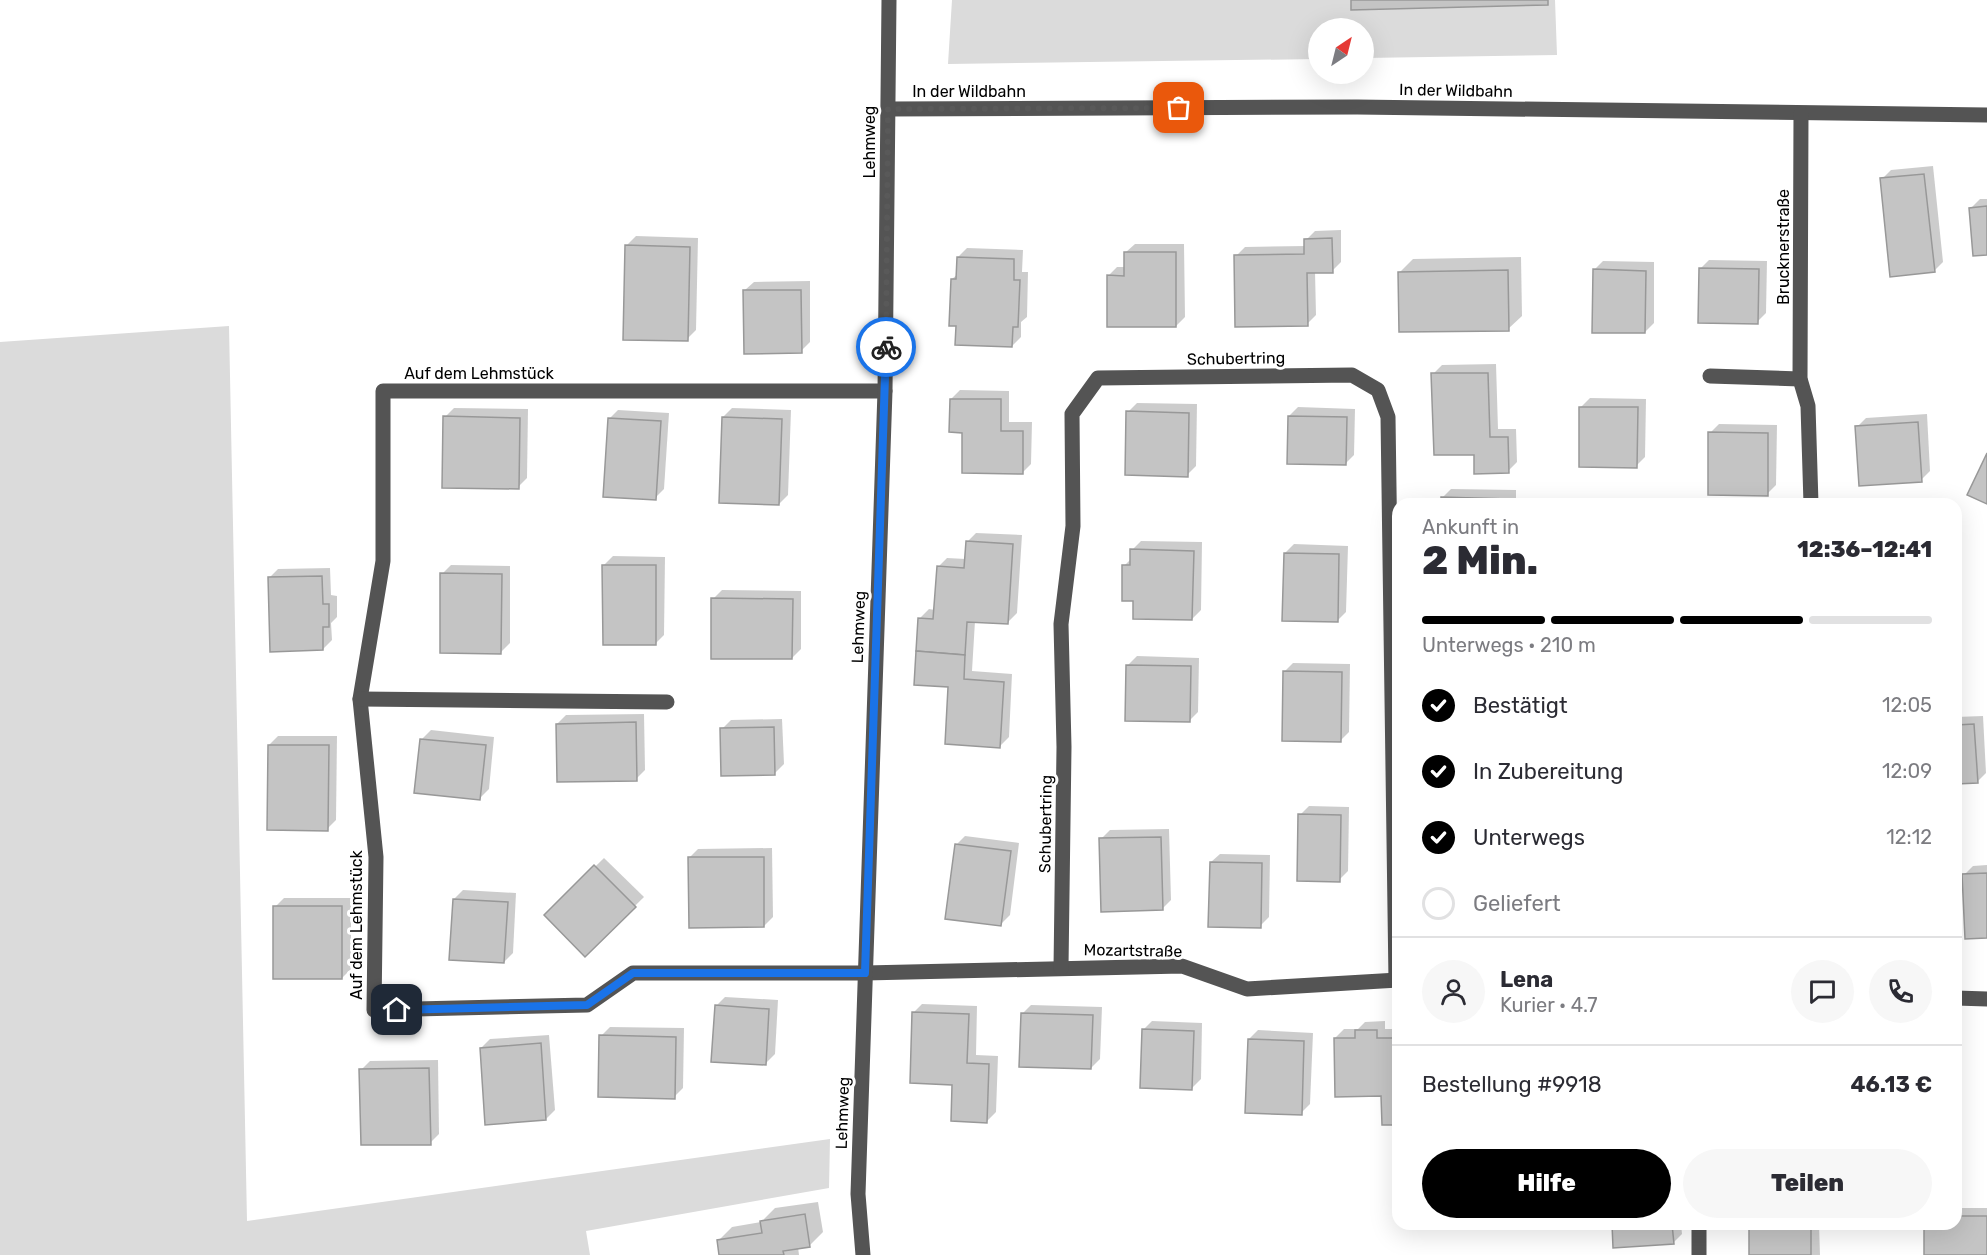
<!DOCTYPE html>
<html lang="de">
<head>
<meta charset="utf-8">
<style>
  :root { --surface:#fff; --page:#f7f7f7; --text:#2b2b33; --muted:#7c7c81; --line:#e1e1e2; --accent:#000 }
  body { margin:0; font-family:Rubik,sans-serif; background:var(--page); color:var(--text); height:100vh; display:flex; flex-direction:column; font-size:22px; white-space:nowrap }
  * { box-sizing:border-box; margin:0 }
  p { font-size:20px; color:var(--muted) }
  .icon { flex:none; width:33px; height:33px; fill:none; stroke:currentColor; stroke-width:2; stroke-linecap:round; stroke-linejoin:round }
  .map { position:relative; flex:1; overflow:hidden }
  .sheet { position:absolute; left:1392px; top:498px; width:570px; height:732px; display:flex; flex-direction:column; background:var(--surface); border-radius:18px; box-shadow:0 6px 24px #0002 }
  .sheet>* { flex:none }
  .needle { width:39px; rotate:35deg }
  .controls { position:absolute; left:1308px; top:18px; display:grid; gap:12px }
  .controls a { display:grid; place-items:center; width:66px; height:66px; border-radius:50%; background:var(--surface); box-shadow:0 6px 24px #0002; font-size:30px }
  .pin { position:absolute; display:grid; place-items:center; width:51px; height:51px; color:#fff; margin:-26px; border-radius:12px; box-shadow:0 3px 9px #0006 }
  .courier { position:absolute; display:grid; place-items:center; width:60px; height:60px; margin:-30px; border:4px solid #1a73e8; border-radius:50%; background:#fff; color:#222; box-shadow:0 2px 8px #0007 }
  .headline em { font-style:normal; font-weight:800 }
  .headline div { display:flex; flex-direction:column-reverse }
  .headline { display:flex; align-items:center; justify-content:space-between; height:102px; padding:0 30px }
  h1 { font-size:39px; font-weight:800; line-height:45px }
  .bar { display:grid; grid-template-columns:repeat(4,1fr); gap:9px 6px; align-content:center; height:72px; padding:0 30px }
  .bar i { height:8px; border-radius:4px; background:var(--line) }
  .bar .selected { background:var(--accent) }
  .bar p { grid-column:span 4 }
  .line { display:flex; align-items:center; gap:15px; padding:0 30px; border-top:2px solid var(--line) }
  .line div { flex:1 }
  .round { display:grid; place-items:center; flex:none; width:63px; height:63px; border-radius:32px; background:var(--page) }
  ol { padding:0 30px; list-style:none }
  li { display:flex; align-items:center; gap:18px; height:66px }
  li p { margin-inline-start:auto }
  li .icon { padding:6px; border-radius:50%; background:var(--accent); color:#fff; stroke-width:4 }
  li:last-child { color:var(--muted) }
  li i { width:33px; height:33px; border:3px solid var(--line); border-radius:50% }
  .action { display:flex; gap:12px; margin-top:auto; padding:12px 30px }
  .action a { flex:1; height:69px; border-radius:36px; background:var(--accent); color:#fff; font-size:24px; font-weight:800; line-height:69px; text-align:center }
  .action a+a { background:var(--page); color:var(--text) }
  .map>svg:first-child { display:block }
  .green { fill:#dbdbdb }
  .shadow { fill:#0003 }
  .building { fill:#c4c4c4; stroke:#989898; stroke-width:1.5 }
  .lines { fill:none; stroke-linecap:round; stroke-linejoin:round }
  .minor { stroke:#545454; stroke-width:15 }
  .done { stroke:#595959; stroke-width:6; stroke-dasharray:0 10.8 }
  .route { stroke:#1a73e8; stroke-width:8 }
  .labels { text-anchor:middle; stroke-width:6; stroke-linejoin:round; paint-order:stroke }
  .street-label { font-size:16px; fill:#000; stroke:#fff }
</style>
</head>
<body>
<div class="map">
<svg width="1987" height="1255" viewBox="0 0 1987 1255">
  <rect width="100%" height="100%" fill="#fff"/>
  <g class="green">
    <polygon points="952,0 1555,0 1557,55 1364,58 1364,28 1318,28 1318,59 948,64"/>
    <polygon points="229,326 247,1221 830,1139 829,1188 586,1231 590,1255 0,1255 0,342"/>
  </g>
  <g class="shadow">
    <polygon points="1933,166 1943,262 1934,271 1882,179 1891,170"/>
    <polygon points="1980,199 1987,199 1987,254 1971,208"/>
    <polygon points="1341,230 1341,262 1332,271 1315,271 1316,315 1307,324 1236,256 1245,247 1306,246 1306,240 1315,231"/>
    <polygon points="636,236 698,238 696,330 687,339 627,245"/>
    <polygon points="1135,244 1184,244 1185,317 1176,326 1108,276 1117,267 1126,267 1126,252"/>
    <polygon points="967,248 1023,250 1022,272 1028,272 1027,317 1021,322 1021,337 1012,346 957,324 952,279 958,274 958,257"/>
    <polygon points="1521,257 1522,316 1508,329 1400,272 1413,259"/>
    <polygon points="1709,260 1767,261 1766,313 1757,322 1700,269"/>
    <polygon points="1603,261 1654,262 1654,323 1645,332 1594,270"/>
    <polygon points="810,281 810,342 801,351 745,290 754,282"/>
    <polygon points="1496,364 1498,429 1516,429 1517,462 1508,471 1475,453 1433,374 1442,365"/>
    <polygon points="960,390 1009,391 1009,422 1032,422 1031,464 1022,473 964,431 951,399"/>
    <polygon points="1590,398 1646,399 1645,457 1636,466 1581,407"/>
    <polygon points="1137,403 1197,404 1196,466 1187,475 1128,412"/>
    <polygon points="1298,407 1355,409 1354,455 1345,464 1289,416"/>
    <polygon points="454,408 528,409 527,478 518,487 445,417"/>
    <polygon points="732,408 791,410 788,495 779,504 723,417"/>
    <polygon points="618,410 669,413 664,489 655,498 609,419"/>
    <polygon points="1927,414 1930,471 1921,480 1857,427 1866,418"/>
    <polygon points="1719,424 1777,425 1776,485 1767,494 1710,433"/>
    <polygon points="1451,489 1516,490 1516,504 1442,504 1442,498"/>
    <polygon points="976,533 1022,535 1017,613 1008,622 975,621 972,671 1012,674 1009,737 1000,746 949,686 920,618 929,609 935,610 938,567 947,558 966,559 967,542"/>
    <polygon points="1141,541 1202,542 1201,610 1192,619 1135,600 1124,566 1132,558 1132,550"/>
    <polygon points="1294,544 1348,546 1346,612 1337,621 1285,553"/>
    <polygon points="613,556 665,557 664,635 655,644 604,565"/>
    <polygon points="451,565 510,566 510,643 501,652 442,574"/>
    <polygon points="330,568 331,595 337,596 337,617 331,623 332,640 323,649 269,578 278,569"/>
    <polygon points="722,590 801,591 801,649 792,658 713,599"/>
    <polygon points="1137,656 1199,658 1198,712 1189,721 1128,665"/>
    <polygon points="1293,663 1350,664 1349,732 1340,741 1284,672"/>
    <polygon points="644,714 645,770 636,779 557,724 566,715"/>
    <polygon points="1983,716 1986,773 1977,782 1956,783 1956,717"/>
    <polygon points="782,719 784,764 775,773 722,729 731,720"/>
    <polygon points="431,730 494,737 489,789 480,798 422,739"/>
    <polygon points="278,736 337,736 336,820 327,829 269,745"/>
    <polygon points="1309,806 1349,807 1348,871 1339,880 1300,815"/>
    <polygon points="1169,829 1171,900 1162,909 1101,839 1110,830"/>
    <polygon points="965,836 1019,843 1010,915 1001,924 956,845"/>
    <polygon points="772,848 773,917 764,926 689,858 698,849"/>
    <polygon points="1220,854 1270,855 1269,917 1260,926 1211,862"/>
    <polygon points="604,858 644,897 585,955 546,915"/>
    <polygon points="1987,865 1987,936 1964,875 1973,866"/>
    <polygon points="463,890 516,893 513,953 504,962 454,899"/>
    <polygon points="284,898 351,898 351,969 342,978 275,907"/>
    <polygon points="725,997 778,1000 775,1054 766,1063 716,1006"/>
    <polygon points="922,1004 977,1006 976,1055 998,1056 996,1112 987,1121 953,1083 913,1013"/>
    <polygon points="1031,1005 1102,1007 1100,1059 1091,1068 1022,1014"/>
    <polygon points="1152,1021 1202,1023 1201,1079 1192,1088 1143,1030"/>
    <polygon points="1385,1021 1385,1029 1398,1029 1398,1123 1383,1123 1383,1095 1335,1038 1344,1029 1358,1029 1365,1022"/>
    <polygon points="610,1027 684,1028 683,1088 674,1097 601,1036"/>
    <polygon points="1258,1030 1313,1033 1310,1104 1301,1113 1249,1039"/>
    <polygon points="549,1035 555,1110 546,1119 481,1048 490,1039"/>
    <polygon points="1956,1049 1959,1049 1961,1106 1956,1110"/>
    <polygon points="438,1060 439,1134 430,1143 361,1070 370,1061"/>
    <polygon points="818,1202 823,1232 809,1246 798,1247 799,1255 721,1255 719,1240 732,1227 761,1222 775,1208"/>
    <polygon points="1956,1208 1987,1208 1987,1255 1925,1255 1925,1224 1956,1224"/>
    <polygon points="1613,1224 1681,1224 1682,1234 1673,1243"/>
    <polygon points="1750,1224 1819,1224 1820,1255 1751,1255"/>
  </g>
  <g class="building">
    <polygon points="1351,0 1548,0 1548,5 1351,10"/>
    <polygon points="1924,174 1935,272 1890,277 1880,178"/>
    <polygon points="1987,206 1987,255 1973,256 1969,208"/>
    <polygon points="1332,238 1333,273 1307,273 1308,326 1235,327 1234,255 1304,254 1304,239"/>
    <polygon points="625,245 690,247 688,341 623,340"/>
    <polygon points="1124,252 1176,252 1176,327 1107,327 1107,275 1124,276"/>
    <polygon points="957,257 1014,259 1014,280 1020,280 1018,327 1013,327 1012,347 955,345 956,326 949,326 951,279 956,279"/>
    <polygon points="1699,268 1759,269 1758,324 1698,323"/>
    <polygon points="1593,269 1646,271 1645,333 1592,333"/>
    <polygon points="1508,270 1509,331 1399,332 1398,272"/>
    <polygon points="743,290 801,290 802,353 744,354"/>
    <polygon points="1431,373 1488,373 1490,437 1508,437 1509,473 1474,474 1474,455 1434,455"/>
    <polygon points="950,399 1001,399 1001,431 1023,431 1023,474 962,473 962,433 949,432"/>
    <polygon points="1579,407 1638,407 1637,468 1579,467"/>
    <polygon points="1126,411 1189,413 1188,477 1125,475"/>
    <polygon points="443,416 520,418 519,489 442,488"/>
    <polygon points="1288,416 1347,417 1346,465 1287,464"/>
    <polygon points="722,417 782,419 779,505 719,503"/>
    <polygon points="608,418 661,421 656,500 603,497"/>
    <polygon points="1918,422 1922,482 1859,486 1855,426"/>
    <polygon points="1708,432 1768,433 1768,496 1708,495"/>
    <polygon points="1987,453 1987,504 1967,495"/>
    <polygon points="1441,497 1508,499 1508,504 1441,504"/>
    <polygon points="966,541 1013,544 1008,624 967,622 965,655 916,651 918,618 933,619 937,566 964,568"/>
    <polygon points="1130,549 1194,551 1192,620 1133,619 1133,601 1122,601 1122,565 1130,565"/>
    <polygon points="1284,553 1339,554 1338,622 1282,621"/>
    <polygon points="602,565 656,565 656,645 603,645"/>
    <polygon points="440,573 502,574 501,654 440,653"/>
    <polygon points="322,576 323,604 329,604 329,627 323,627 323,650 270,652 268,577"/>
    <polygon points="711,598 793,599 792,659 711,659"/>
    <polygon points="916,651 965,655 964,679 1004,682 1000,748 945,744 948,687 914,685"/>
    <polygon points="1126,665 1191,666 1190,722 1125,721"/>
    <polygon points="1283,671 1342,672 1341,742 1282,741"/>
    <polygon points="636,722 637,781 557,782 556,724"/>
    <polygon points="1974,724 1978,783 1956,784 1956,725"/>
    <polygon points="774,727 775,775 721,776 720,728"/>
    <polygon points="420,739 486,745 480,800 414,793"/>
    <polygon points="268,745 329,745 328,831 267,830"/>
    <polygon points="1298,814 1341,815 1340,882 1297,881"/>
    <polygon points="1161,837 1163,910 1101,912 1099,838"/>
    <polygon points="955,844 1011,851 1001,926 945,919"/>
    <polygon points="688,857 764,857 764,927 689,928"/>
    <polygon points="1210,862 1262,863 1261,928 1208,927"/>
    <polygon points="594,865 636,907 585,957 544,915"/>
    <polygon points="1987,873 1987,938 1965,939 1962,874"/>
    <polygon points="453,899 508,902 504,963 449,960"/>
    <rect x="273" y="906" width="69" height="73"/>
    <polygon points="715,1005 769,1009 766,1065 711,1062"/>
    <polygon points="912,1012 969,1014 967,1063 989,1064 987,1123 951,1121 952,1085 910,1083"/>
    <polygon points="1021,1013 1093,1015 1091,1069 1019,1067"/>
    <polygon points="1142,1029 1194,1031 1192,1090 1140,1088"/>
    <polygon points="1355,1030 1377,1030 1377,1038 1395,1038 1398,1125 1382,1125 1381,1096 1335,1097 1334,1038 1355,1038"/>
    <polygon points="599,1035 676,1037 675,1099 598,1097"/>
    <polygon points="1248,1039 1304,1041 1302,1115 1245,1113"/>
    <polygon points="541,1043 546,1120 485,1125 480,1048"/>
    <polygon points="429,1068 431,1145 361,1145 359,1069"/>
    <polygon points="805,1214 810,1247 783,1251 784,1255 719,1255 717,1240 762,1233 760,1221"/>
    <polygon points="1956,1216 1987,1216 1987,1255 1924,1255 1924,1224 1956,1224"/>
    <polygon points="1612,1224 1672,1224 1674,1244 1613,1248"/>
    <rect x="1749" y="1224" width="62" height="31"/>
  </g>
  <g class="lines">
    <g class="minor">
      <polyline points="888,109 1357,107 1987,115"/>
      <polyline points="1801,114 1800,379 1808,406 1811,504"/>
      <polyline points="1710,376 1800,379"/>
      <polyline points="885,391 383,391 383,561 360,699 376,857 374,1010 587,1005 633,973 865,973 1182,966 1247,989 1398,980"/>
      <polyline points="360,699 667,702"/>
      <polyline points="1061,968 1064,747 1061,624 1073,526 1072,414 1098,378 1352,375 1378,390 1388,417 1396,980"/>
      <polyline points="1956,998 1987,999"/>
      <polyline points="1699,1224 1699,1255"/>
      <polyline points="863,1255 858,1194 885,391 889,0"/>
    </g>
  </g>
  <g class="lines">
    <polyline class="done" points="886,347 888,109 1179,108"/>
    <polyline class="route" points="397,1010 587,1005 633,973 865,973 886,347"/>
  </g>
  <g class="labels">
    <g class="street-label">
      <text transform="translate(1456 90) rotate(1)" y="6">In der Wildbahn</text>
      <text x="969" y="97">In der Wildbahn</text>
      <text transform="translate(869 142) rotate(-90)" y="6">Lehmweg</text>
      <text transform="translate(1783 247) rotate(-90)" y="6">Brucknerstraße</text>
      <text transform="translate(1236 358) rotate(-1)" y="6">Schubertring</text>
      <text x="479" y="379">Auf dem Lehmstück</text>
      <text transform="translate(858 627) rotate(-88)" y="6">Lehmweg</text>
      <text transform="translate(1045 824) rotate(-89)" y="6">Schubertring</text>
      <text transform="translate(356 925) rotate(-90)" y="6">Auf dem Lehmstück</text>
      <text transform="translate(1133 950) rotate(1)" y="6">Mozartstraße</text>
      <text transform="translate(842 1113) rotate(-88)" y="6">Lehmweg</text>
    </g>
  </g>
</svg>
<div class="controls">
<a><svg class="needle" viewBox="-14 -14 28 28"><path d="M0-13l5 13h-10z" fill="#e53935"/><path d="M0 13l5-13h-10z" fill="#7c7c81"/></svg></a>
</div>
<div class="pin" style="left:1179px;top:108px;background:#ea580c"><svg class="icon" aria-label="bag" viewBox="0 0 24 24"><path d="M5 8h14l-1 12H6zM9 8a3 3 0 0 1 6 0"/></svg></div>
<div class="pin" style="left:397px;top:1010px;background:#1f2937"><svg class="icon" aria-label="home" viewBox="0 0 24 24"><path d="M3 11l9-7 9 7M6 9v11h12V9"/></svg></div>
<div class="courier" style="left:886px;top:347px"><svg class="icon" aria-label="bike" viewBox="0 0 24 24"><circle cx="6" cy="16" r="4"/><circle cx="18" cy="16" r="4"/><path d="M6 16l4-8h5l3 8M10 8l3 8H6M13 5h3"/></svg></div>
<section class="sheet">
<div class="headline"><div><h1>2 Min.</h1><p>Ankunft in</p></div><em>12:36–12:41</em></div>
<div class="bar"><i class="selected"></i><i class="selected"></i><i class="selected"></i><i></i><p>Unterwegs · 210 m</p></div>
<ol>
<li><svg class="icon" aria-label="check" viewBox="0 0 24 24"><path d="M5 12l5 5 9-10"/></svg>Bestätigt<p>12:05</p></li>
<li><svg class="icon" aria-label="check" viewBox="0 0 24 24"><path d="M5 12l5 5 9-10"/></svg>In Zubereitung<p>12:09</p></li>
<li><svg class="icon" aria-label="check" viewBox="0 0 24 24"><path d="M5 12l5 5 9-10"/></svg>Unterwegs<p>12:12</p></li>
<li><i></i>Geliefert</li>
</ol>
<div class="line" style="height:108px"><a class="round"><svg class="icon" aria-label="person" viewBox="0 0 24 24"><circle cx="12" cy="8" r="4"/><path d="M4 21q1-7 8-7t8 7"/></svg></a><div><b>Lena</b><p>Kurier · 4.7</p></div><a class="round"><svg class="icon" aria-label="chat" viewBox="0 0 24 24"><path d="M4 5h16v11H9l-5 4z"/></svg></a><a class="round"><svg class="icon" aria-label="phone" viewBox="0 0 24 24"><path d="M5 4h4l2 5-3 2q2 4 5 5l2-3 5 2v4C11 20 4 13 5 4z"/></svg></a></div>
<div class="line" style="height:78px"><div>Bestellung #9918</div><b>46.13 €</b></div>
<div class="action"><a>Hilfe</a><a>Teilen</a></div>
</section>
</div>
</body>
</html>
